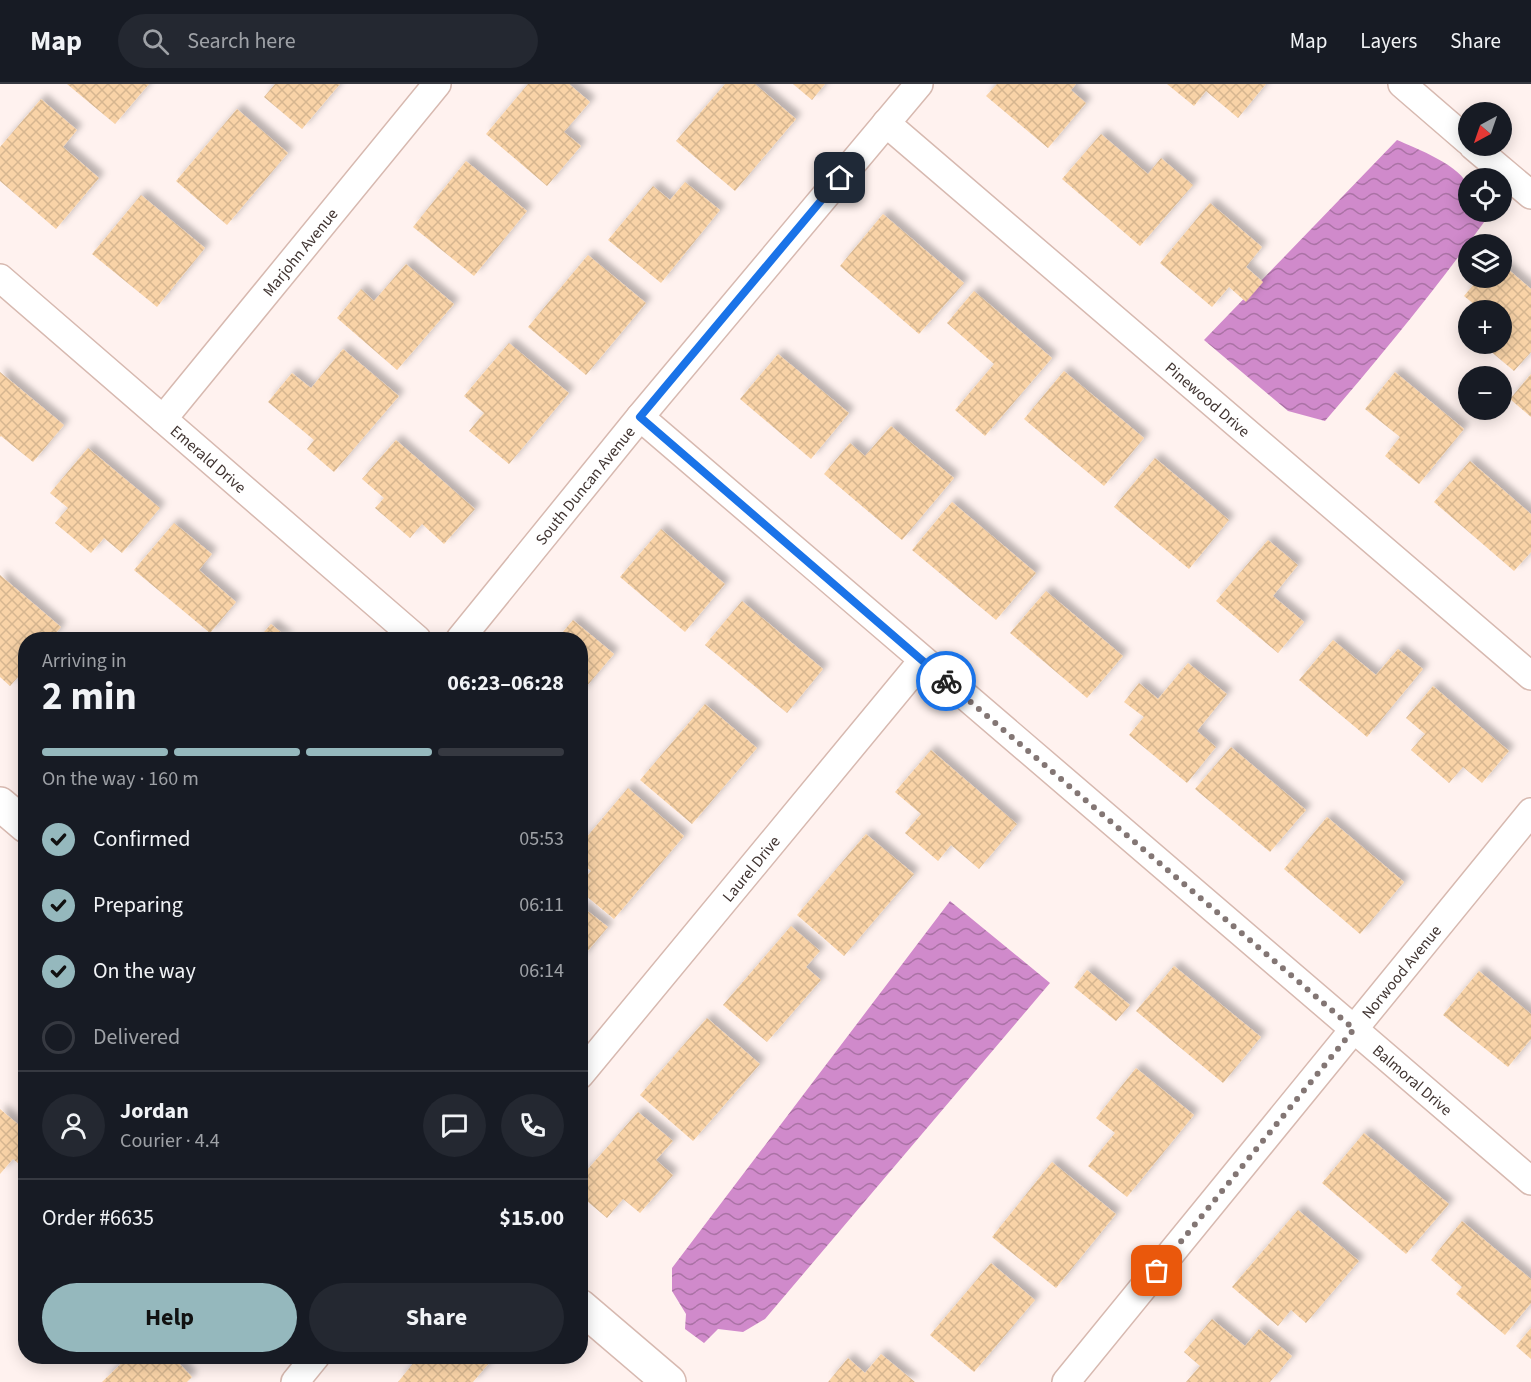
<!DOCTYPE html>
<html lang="en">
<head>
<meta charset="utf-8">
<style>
  :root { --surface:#171b24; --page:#242831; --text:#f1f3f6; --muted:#9ea1a6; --line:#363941; --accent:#95b8bd }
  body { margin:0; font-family:"Source Sans 3",sans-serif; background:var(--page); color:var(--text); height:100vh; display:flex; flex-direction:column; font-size:22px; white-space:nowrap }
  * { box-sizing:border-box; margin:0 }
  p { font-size:20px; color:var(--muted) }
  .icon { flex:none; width:33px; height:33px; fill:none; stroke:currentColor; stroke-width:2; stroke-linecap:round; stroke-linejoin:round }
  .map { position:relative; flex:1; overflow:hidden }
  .panel { position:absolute; left:18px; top:548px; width:570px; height:732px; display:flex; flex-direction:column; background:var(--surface); border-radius:24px; box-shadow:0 3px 15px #0003 }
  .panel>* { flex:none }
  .needle { width:39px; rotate:220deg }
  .controls { position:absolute; left:1458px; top:18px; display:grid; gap:12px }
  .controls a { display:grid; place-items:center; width:54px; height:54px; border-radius:50%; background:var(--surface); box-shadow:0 3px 15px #0003; font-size:30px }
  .pin { position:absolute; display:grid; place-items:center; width:51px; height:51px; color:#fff; margin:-26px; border-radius:12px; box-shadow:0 3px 9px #0006 }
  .courier { position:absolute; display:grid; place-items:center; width:60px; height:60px; margin:-30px; border:4px solid #1a73e8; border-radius:50%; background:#fff; color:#222; box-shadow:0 2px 8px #0007 }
  .overview em { font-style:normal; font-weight:700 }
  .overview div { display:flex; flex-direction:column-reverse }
  .overview { display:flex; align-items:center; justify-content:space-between; height:102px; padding:0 24px }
  h1 { font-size:39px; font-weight:700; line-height:45px }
  .bar { display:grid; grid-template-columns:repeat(4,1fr); gap:9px 6px; align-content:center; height:72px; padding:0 24px }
  .bar i { height:8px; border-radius:4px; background:var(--line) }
  .bar .active { background:var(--accent) }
  .bar p { grid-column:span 4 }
  .line { display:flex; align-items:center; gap:15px; padding:0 24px; border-top:2px solid var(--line) }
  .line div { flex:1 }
  .round { display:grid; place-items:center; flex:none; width:63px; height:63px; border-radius:32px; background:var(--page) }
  ol { padding:0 24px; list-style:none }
  li { display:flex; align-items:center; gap:18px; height:66px }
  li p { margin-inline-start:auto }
  li .icon { padding:6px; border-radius:50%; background:var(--accent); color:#111; stroke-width:4 }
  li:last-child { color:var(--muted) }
  li i { width:33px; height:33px; border:3px solid var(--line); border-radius:50% }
  .action { display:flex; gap:12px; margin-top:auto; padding:12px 24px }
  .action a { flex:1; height:69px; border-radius:36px; background:var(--accent); color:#111; font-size:24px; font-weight:700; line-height:69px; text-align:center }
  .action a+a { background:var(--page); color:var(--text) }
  header { display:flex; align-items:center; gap:36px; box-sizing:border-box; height:84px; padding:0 30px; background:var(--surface); border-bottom:2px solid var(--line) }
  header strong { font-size:28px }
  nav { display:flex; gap:33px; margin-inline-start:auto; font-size:21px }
  .search { width:420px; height:54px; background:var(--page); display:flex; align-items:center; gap:15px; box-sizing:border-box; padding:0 21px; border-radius:33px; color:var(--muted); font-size:22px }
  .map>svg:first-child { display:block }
  .water { fill:url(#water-waves) }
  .building { fill:url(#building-cross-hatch); filter:url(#shadow) }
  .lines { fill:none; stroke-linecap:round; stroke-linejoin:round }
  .minor-casing { stroke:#d7b9b0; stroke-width:30 }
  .tertiary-casing { stroke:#d7b9b0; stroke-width:36 }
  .minor { stroke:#fff; stroke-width:27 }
  .tertiary { stroke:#fff; stroke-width:33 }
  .done { stroke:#837674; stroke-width:6; stroke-dasharray:0 10.8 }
  .route { stroke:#1a73e8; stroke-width:8 }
  .labels { text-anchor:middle; stroke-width:6; stroke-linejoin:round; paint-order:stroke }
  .street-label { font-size:16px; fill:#403431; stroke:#fff }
</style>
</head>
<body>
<header>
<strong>Map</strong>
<div class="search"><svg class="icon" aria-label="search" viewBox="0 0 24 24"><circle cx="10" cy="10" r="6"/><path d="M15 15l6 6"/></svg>Search here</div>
<nav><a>Map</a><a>Layers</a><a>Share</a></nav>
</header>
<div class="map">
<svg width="1531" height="1298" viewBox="0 0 1531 1298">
  <defs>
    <pattern id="water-waves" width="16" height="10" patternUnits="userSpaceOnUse" patternTransform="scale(1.5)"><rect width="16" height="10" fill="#d08acb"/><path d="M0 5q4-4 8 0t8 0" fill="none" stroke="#aa72a5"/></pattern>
    <pattern id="building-cross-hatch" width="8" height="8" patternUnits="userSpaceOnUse" patternTransform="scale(1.5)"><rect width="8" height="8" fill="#f9d3a7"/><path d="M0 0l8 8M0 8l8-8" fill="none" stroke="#d6b690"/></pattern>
    <filter id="shadow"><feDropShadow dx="5.5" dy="-5.5" stdDeviation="3" flood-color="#0004"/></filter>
  </defs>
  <rect width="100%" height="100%" fill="#fff2ef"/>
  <g class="water">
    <path d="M1397 56C1415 64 1463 82 1468 103 1470 110 1468 120 1468 128H1489L1490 130C1438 202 1383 270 1325 337L1288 327 1204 256Z"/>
    <polygon points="950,817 1050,899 765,1235 743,1248 718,1245 704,1259 685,1245 686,1230 672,1207 672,1184"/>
  </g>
  <g class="building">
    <polygon points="67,0 149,0 115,40"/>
    <polygon points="275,0 340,0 302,45 264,13"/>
    <polygon points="528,0 569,0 590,18 564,48 581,62 547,102 486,50"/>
    <polygon points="725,0 755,0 796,35 735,107 676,57"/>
    <polygon points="793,0 825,0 812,16"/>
    <polygon points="997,0 1076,0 1071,6 1086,19 1048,64 986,12"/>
    <polygon points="1167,0 1266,0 1238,34 1206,7 1194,22"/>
    <polygon points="41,15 77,46 63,63 99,94 56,145 0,97 0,63"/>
    <polygon points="237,25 288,69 227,141 176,97"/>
    <polygon points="1101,50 1148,90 1161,74 1193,101 1140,162 1062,95"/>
    <polygon points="466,77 527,127 474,192 413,143"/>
    <polygon points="685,98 720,126 661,199 608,156 653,102 670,116"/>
    <polygon points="141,111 205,164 157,223 92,170"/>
    <polygon points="1210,119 1262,163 1246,183 1263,198 1246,218 1229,203 1212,223 1160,179"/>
    <polygon points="883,130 964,199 919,250 840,182"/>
    <polygon points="588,171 646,219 586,291 528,243"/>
    <polygon points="406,180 454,220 397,286 337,234 361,205 374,217"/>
    <polygon points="1502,180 1531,205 1531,268 1514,287 1482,260 1502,260 1502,226 1481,226 1464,212 1479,194 1502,194"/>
    <polygon points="974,207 1052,274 985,352 955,326 994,280 947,239"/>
    <polygon points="509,259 569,309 509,380 469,347 484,329 464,312"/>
    <polygon points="343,265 399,312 334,388 307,365 314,356 268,318 292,289 311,304"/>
    <polygon points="778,270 849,329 811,375 740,315"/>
    <polygon points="1064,287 1144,354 1104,402 1024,335"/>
    <polygon points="0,288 64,341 33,378 1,352 0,353"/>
    <polygon points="1395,288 1464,345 1419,400 1385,372 1400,353 1365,325"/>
    <polygon points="1531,290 1531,333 1510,315"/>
    <polygon points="891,342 954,394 902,456 824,390 850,359 865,372"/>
    <polygon points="396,356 475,425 444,460 422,440 410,454 375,424 384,414 362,395"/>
    <polygon points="88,364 160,424 122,469 104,454 91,469 55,439 68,424 50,409"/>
    <polygon points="1155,374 1229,436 1189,485 1114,423"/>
    <polygon points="1470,377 1531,430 1531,468 1514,487 1434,418"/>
    <polygon points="952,418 1036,489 996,536 912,466"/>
    <polygon points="174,439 212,470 199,486 236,518 210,549 134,486"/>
    <polygon points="661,445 725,500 685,548 620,493"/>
    <polygon points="1268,456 1298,481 1273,512 1304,538 1278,569 1216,517"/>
    <polygon points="0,491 61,543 51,555 26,555 26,584 10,602 0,593"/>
    <polygon points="1046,507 1123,572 1087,614 1010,549"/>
    <polygon points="742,517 823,585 787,629 705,561"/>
    <polygon points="573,536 614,570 580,610 580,555 557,555"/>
    <polygon points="271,540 289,555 258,555"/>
    <polygon points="1333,556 1376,591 1398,565 1423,585 1367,653 1299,596"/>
    <polygon points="1188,579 1227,610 1197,647 1216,663 1187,699 1129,651 1144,633 1124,618 1139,599 1158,615"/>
    <polygon points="1433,602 1509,667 1482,699 1463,683 1449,699 1411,666 1425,650 1406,634"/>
    <polygon points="705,620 757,664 692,740 640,696"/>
    <polygon points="1231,663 1306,726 1270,768 1195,705"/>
    <polygon points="931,666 1017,740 979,785 951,761 938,777 905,749 921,730 895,708"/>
    <polygon points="628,704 684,752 614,835 580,807 580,799 591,787 580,778 580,761"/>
    <polygon points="1327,733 1404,798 1360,850 1284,785"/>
    <polygon points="866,750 914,790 844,872 797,831"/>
    <polygon points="580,821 608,843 580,876"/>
    <polygon points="791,842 820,867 806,883 821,896 767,958 723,921"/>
    <polygon points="1174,882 1261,953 1223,999 1136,927"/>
    <polygon points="1087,886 1130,921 1116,937 1074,903"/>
    <polygon points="1479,887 1531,930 1531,955 1508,983 1443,931"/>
    <polygon points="707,934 760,980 693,1057 640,1011"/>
    <polygon points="1136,984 1194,1031 1127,1113 1088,1082 1115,1049 1096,1034"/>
    <polygon points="0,1025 26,1047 26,1086 13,1075 0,1090"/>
    <polygon points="638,1028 673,1057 656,1076 673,1091 640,1129 623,1115 607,1134 580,1111 580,1094"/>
    <polygon points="1364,1049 1449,1120 1406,1170 1322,1099"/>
    <polygon points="1052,1078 1116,1130 1056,1204 992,1153"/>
    <polygon points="1298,1126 1359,1177 1306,1239 1291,1226 1278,1242 1232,1203"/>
    <polygon points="1462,1137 1531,1195 1531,1219 1505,1251 1456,1210 1462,1203 1431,1176"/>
    <polygon points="991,1179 1035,1216 974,1288 930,1251"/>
    <polygon points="1212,1235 1245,1262 1259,1245 1292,1272 1270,1298 1186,1298 1200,1282 1184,1268"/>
    <polygon points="1531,1244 1531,1275 1516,1262"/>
    <polygon points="881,1270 915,1298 828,1298 848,1274 865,1289"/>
    <polygon points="129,1272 172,1272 192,1293 187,1298 102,1298"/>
    <polygon points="419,1272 495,1272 473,1298 398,1298"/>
  </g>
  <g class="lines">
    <g class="minor-casing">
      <g id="minor">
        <polyline points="1402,0 1468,57"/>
        <path id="s1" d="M886 39 1531 592"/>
        <polyline points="1473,62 1531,111"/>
        <path id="s2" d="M0 194 417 555"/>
        <path id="s3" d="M640 333 1531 1097"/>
        <path id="s4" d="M163 335 437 0"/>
        <path id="s5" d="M460 555 640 333 919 0"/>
        <path id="s6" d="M580 991 922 577"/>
        <polyline points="295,1298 316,1272"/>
        <path id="s7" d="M1066 1298 1531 728"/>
      </g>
    </g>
    <g class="tertiary-casing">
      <g id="tertiary">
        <polyline points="0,720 26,742"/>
        <polyline points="580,1222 669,1298"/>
      </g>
    </g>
    <use href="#minor" class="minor"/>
    <use href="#tertiary" class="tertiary"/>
  </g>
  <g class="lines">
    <polyline class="done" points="946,597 1354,945 1157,1187"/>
    <polyline class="route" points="840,94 640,333 946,597"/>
  </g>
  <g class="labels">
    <g class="street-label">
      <text dy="6" stroke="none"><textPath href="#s4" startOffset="216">Marjohn Avenue</textPath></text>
      <text dy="6" stroke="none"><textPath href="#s1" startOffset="424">Pinewood Drive</textPath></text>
      <text dy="6" stroke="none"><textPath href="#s2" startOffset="276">Emerald Drive</textPath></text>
      <text dy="6" stroke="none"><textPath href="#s5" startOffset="198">South Duncan Avenue</textPath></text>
      <text dy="6" stroke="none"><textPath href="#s6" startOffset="268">Laurel Drive</textPath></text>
      <text dy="6" stroke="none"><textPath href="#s7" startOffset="530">Norwood Avenue</textPath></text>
      <text dy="6" stroke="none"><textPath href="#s3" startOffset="1018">Balmoral Drive</textPath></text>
    </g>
  </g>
</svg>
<div class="controls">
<a><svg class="needle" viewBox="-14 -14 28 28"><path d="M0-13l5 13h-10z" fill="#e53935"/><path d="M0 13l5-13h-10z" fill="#9ea1a6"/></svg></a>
<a><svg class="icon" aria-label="locate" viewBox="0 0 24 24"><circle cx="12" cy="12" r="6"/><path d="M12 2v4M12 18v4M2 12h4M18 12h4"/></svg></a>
<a><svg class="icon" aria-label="layers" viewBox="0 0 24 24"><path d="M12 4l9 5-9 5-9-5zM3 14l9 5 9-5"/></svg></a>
<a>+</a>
<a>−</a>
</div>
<div class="pin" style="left:1157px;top:1187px;background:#ea580c"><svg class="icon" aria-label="bag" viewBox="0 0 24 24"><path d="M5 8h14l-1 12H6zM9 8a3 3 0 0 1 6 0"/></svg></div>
<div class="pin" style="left:840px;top:94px;background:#1f2937"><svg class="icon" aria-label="home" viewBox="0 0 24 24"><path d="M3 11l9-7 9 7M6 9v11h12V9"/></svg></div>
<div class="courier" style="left:946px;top:597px"><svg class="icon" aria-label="bike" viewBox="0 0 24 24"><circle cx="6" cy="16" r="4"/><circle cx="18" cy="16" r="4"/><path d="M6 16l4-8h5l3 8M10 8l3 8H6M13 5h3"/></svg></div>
<section class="panel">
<div class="overview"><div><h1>2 min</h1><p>Arriving in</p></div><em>06:23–06:28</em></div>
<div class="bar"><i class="active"></i><i class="active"></i><i class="active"></i><i></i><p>On the way · 160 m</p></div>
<ol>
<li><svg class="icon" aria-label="check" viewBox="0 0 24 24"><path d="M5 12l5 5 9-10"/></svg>Confirmed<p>05:53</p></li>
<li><svg class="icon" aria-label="check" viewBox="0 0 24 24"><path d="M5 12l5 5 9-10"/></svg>Preparing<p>06:11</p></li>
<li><svg class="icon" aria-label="check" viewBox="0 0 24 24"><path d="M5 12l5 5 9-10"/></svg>On the way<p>06:14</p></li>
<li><i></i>Delivered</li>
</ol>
<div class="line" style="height:108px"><a class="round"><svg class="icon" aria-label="person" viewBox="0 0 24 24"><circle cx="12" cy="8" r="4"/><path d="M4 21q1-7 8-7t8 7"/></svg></a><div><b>Jordan</b><p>Courier · 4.4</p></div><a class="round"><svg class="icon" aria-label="chat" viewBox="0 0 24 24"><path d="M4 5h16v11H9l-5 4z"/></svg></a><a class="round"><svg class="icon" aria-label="phone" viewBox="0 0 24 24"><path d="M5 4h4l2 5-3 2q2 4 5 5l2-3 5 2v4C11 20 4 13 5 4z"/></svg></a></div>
<div class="line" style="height:78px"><div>Order #6635</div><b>$15.00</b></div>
<div class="action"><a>Help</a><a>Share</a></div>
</section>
</div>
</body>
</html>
